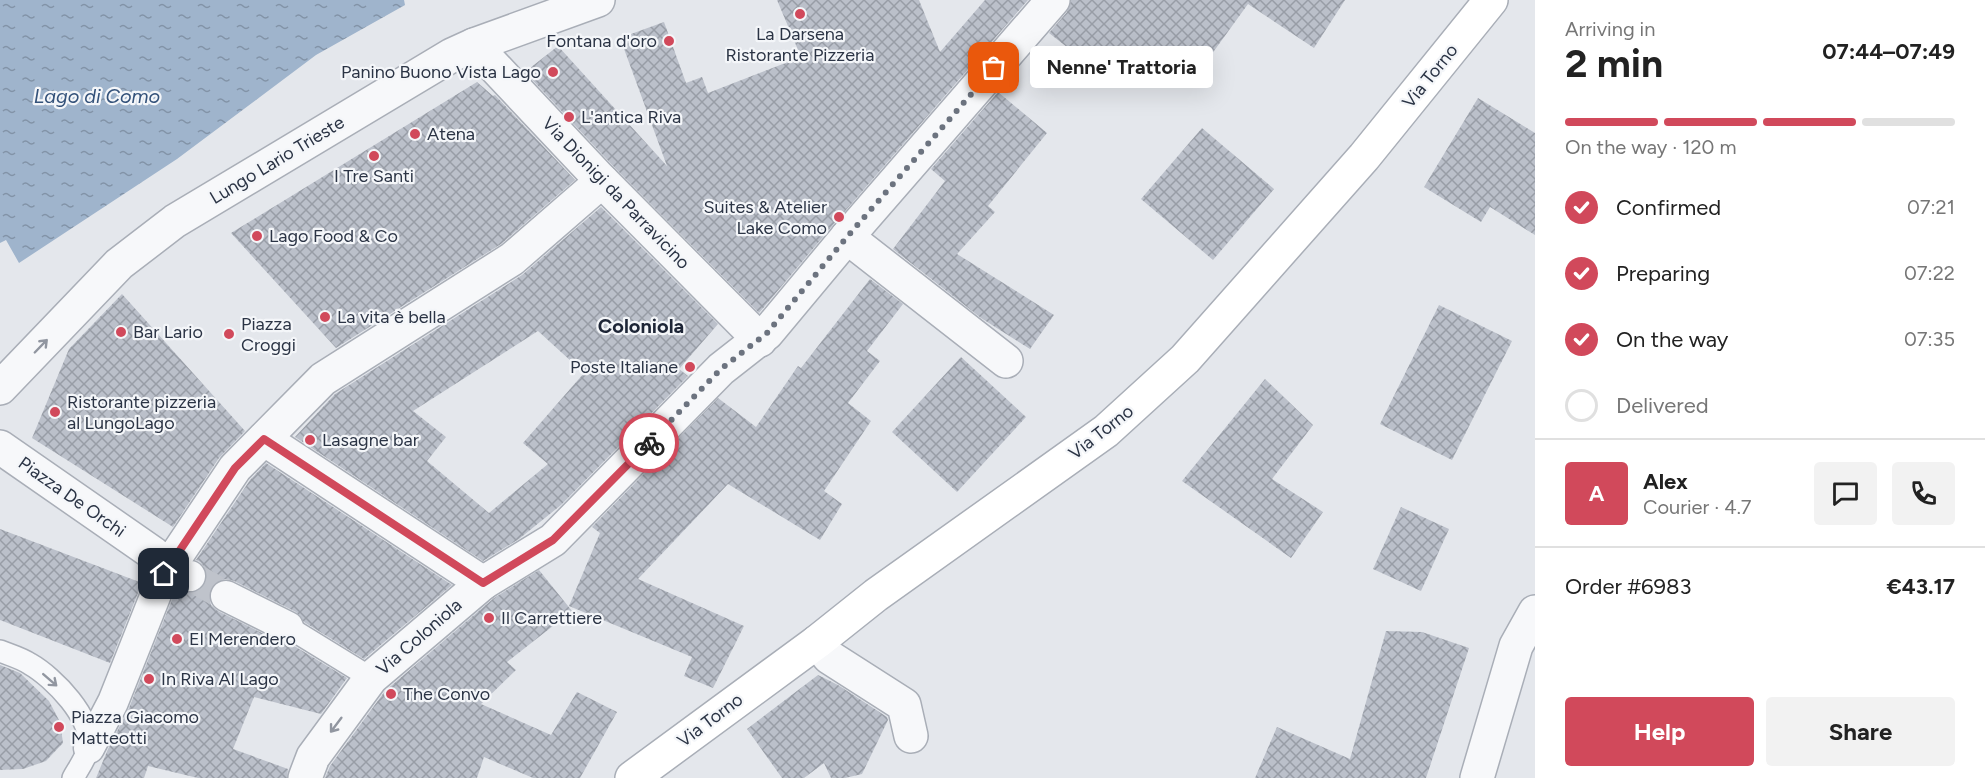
<!DOCTYPE html>
<html lang="en">
<head>
<meta charset="utf-8">
<style>
  :root { --surface:#fff; --page:#f2f2f2; --text:#222; --muted:#767676; --line:#e0e0e0; --accent:#d1495b }
  body { margin:0; font-family:Figtree,sans-serif; background:var(--page); color:var(--text); height:100vh; display:flex; flex-direction:column; font-size:22px; white-space:nowrap }
  * { box-sizing:border-box; margin:0 }
  p { font-size:20px; color:var(--muted) }
  .icon { flex:none; width:33px; height:33px; fill:none; stroke:currentColor; stroke-width:2; stroke-linecap:round; stroke-linejoin:round }
  .map { position:relative; flex:1; overflow:hidden }
  .sheet { display:flex; flex-direction:column; background:var(--surface); width:450px }
  .sheet>* { flex:none }
  .pin { position:absolute; display:grid; place-items:center; width:51px; height:51px; color:#fff; margin:-26px; border-radius:12px; box-shadow:0 3px 9px #0006 }
  .courier { position:absolute; display:grid; place-items:center; width:60px; height:60px; margin:-30px; border:4px solid #d1495b; border-radius:50%; background:#fff; color:#222; box-shadow:0 2px 8px #0007 }
  .bubble { position:absolute; height:42px; border-radius:6px; background:var(--surface); box-shadow:0 6px 24px #0002; font-size:20px; font-weight:700; line-height:42px; text-align:center }
  .summary em { font-style:normal; font-weight:700 }
  .summary div { display:flex; flex-direction:column-reverse }
  .summary { display:flex; align-items:center; justify-content:space-between; height:102px; padding:0 30px }
  h1 { font-size:39px; font-weight:700; line-height:45px }
  .bar { display:grid; grid-template-columns:repeat(4,1fr); gap:9px 6px; align-content:center; height:72px; padding:0 30px }
  .bar i { height:8px; border-radius:4px; background:var(--line) }
  .bar .selected { background:var(--accent) }
  .bar p { grid-column:span 4 }
  .line { display:flex; align-items:center; gap:15px; padding:0 30px; border-top:2px solid var(--line) }
  .line div { flex:1 }
  .round { display:grid; place-items:center; flex:none; width:63px; height:63px; border-radius:6px; background:var(--page) }
  ol { padding:0 30px; list-style:none }
  li { display:flex; align-items:center; gap:18px; height:66px }
  li p { margin-inline-start:auto }
  li .icon { padding:6px; border-radius:50%; background:var(--accent); color:#fff; stroke-width:4 }
  li:last-child { color:var(--muted) }
  li i { width:33px; height:33px; border:3px solid var(--line); border-radius:50% }
  .cta { display:flex; gap:12px; margin-top:auto; padding:12px 30px }
  .cta a { flex:1; height:69px; border-radius:6px; background:var(--accent); color:#fff; font-size:24px; font-weight:700; line-height:69px; text-align:center }
  .cta a+a { background:var(--page); color:var(--text) }
  main { display:flex; flex:1; min-height:0 }
  .map>svg:first-child { display:block }
  .water { fill:url(#water-ripples) }
  .building { fill:url(#building-cross-hatch); fill-rule:evenodd }
  .lines { fill:none; stroke-linecap:round; stroke-linejoin:round }
  .pedestrian-tunnel { stroke:#bfc3cb; stroke-width:30; stroke-dasharray:30 15; stroke-linecap:butt }
  .service-casing { stroke:#a9aeb7; stroke-width:24 }
  .pedestrian-casing { stroke:#a9aeb7; stroke-width:33 }
  .minor-casing { stroke:#a9aeb7; stroke-width:36 }
  .secondary-casing { stroke:#a9aeb7; stroke-width:36 }
  .service { stroke:#f7f8fa; stroke-width:21 }
  .pedestrian { stroke:#f7f8fa; stroke-width:30 }
  .minor { stroke:#f7f8fa; stroke-width:33 }
  .secondary { stroke:#fff; stroke-width:33 }
  .oneway { stroke:#9196a0 }
  .done { stroke:#6c737f; stroke-width:6; stroke-dasharray:0 10.8 }
  .route { stroke:#d1495b; stroke-width:8 }
  .poi-dot { fill:#d1495b; stroke:#f4f6f9; stroke-width:2 }
  .labels { text-anchor:middle; stroke-width:4.5; stroke-linejoin:round; paint-order:stroke }
  .poi-label { font-size:18px; fill:#2b3445; stroke:#f4f6f9; text-anchor:start }
  .street-label { font-size:18px; fill:#2b3445; stroke:#f4f6f9 }
  .water-label { font-size:20px; font-style:italic; fill:#34527a; stroke:#f4f6f9 }
  .neighbourhood-label { font-size:20px; font-weight:bold; fill:#1d2536; stroke:#f4f6f9 }
</style>
</head>
<body>
<main>
<div class="map">
<svg width="1535" height="778" viewBox="0 0 1535 778">
  <defs>
    <pattern id="water-ripples" width="26" height="14" patternUnits="userSpaceOnUse" patternTransform="scale(1.5)"><rect width="26" height="14" fill="#9fb4cc"/><path d="M2 4q2-2 4 0t4 0M15 11q2-2 4 0t4 0" fill="none" stroke="#8293a7"/></pattern>
    <pattern id="building-cross-hatch" width="8" height="8" patternUnits="userSpaceOnUse" patternTransform="scale(1.5)"><rect width="8" height="8" fill="#bbc0ca"/><path d="M0 0l8 8M0 8l8-8" fill="none" stroke="#989da6"/></pattern>
  </defs>
  <rect width="100%" height="100%" fill="#e4e7ec"/>
  <polygon class="water" points="0,0 404,0 405,5 316,55 177,159 19,263 6,240 0,243"/>
  <g class="building">
    <polygon points="777,0 919,0 940,52 985,0 1028,0 833,225 759,313 615,168 525,72 558,46 667,166 620,38 664,22 686,83 702,77 708,93 801,57"/>
    <polygon points="1071,0 1345,0 1314,48 1248,4 1193,80 1153,50 1145,61 1142,59 1119,88 1049,33 1067,12"/>
    <polygon points="477,82 493,96 495,95 575,180 501,244 336,348 231,233"/>
    <polygon points="998,92 1047,133 988,206 995,212 957,254 1054,315 1030,349 981,318 893,249 945,181 931,169"/>
    <polygon points="1478,98 1535,133 1535,235 1490,207 1481,222 1424,187"/>
    <polygon points="1202,128 1274,189 1213,260 1141,199"/>
    <path d="M601 207 718 324 679 369 688 376 561 505 519 539 483 561 295 437 335 394 522 275ZM538 331 584 373 523 443 548 464 489 513 427 461 446 437 413 411Z"/>
    <polygon points="870,279 903,304 867,351 880,361 848,403 871,421 824,491 842,504 820,540 728,484 638,579 744,626 713,688 684,676 692,657 569,606 600,533 592,527 718,398 756,427 798,366 801,368"/>
    <polygon points="122,294 245,431 219,458 173,527 32,438 69,349"/>
    <polygon points="1439,305 1512,341 1452,460 1380,424"/>
    <polygon points="961,357 1026,417 957,492 892,432"/>
    <polygon points="1265,379 1313,425 1272,479 1323,512 1291,558 1182,481"/>
    <polygon points="266,463 452,585 364,659 304,622 296,612 234,581 226,579 217,581 211,588 209,596 211,605 218,611 280,642 291,644 347,678 321,714 254,697 233,749 288,769 287,778 198,778 148,766 144,778 96,778 108,749 129,708 175,592 197,592 204,586 207,578 206,569 200,562 196,560 250,480"/>
    <polygon points="1401,507 1449,529 1421,591 1373,569"/>
    <polygon points="0,529 142,583 110,663 0,620"/>
    <polygon points="539,570 572,611 507,662 516,670 481,704 551,735 577,692 617,712 580,778 533,778 484,757 477,778 325,778 330,766 385,691 494,598"/>
    <polygon points="1386,631 1422,632 1469,648 1426,778 1255,778 1277,727 1350,759"/>
    <polygon points="0,665 20,673 49,701 60,722 63,743 46,761 23,769 0,770"/>
    <polygon points="818,675 838,685 887,717 888,720 862,774 845,778 831,778 824,763 804,778 782,778 747,729"/>
  </g>
  <g class="lines">
    <polyline class="pedestrian-tunnel" points="190,576 226,596"/>
    <g class="service-casing">
      <g id="service">
        <polyline points="288,627 371,678"/>
        <path d="M0 651C10 655 21 658 30 664 53 677 95 719 88 749 86 758 78 769 73 778"/>
      </g>
    </g>
    <g class="pedestrian-casing">
      <g id="pedestrian">
        <polyline points="226,596 288,627"/>
        <polyline points="89,748 113,702 164,574 190,576"/>
      </g>
    </g>
    <g class="minor-casing">
      <g id="minor">
        <polyline points="474,45 602,181 760,340"/>
        <polyline points="847,237 1006,361"/>
        <polyline points="0,388 119,264 175,221 452,55 474,45 598,0"/>
        <polyline points="264,439 483,583"/>
        <polyline points="0,447 154,554 164,574 235,468 323,379 512,259 602,181"/>
        <polyline points="817,642 829,657 904,705 911,736"/>
        <polyline points="305,778 313,757 371,678 483,583 553,540 721,369 767,333 847,237 1053,0"/>
        <polyline points="1477,778 1516,646 1535,612"/>
      </g>
    </g>
    <g class="secondary-casing">
      <polyline id="secondary" points="632,778 817,642 876,595 1106,431 1185,359 1364,157 1491,0"/>
    </g>
    <use href="#service" class="service"/>
    <use href="#pedestrian" class="pedestrian"/>
    <use href="#minor" class="minor"/>
    <use href="#secondary" class="secondary"/>
  </g>
  <defs><path id="oneway-shaft" d="M-6 0H5M1.5-3L5.5 0L1.5 3" fill="none" stroke-width="1.6" stroke-linecap="round" stroke-linejoin="round" transform="scale(1.5)"/></defs>
  <g class="oneway">
    <use href="#oneway-shaft" transform="translate(41 346) rotate(-46)"/>
    <use href="#oneway-shaft" transform="translate(50 680) rotate(41)"/>
    <use href="#oneway-shaft" transform="translate(336 725) rotate(127)"/>
  </g>
  <g class="lines">
    <polyline class="done" points="649,443 721,369 767,333 847,237 994,68"/>
    <polyline class="route" points="164,574 235,468 264,439 483,583 553,540 649,443"/>
  </g>
  <g class="poi-dot">
    <circle cx="800" cy="14" r="6"/>
    <circle cx="669" cy="41" r="6"/>
    <circle cx="553" cy="72" r="6"/>
    <circle cx="569" cy="117" r="6"/>
    <circle cx="415" cy="134" r="6"/>
    <circle cx="374" cy="156" r="6"/>
    <circle cx="839" cy="217" r="6"/>
    <circle cx="257" cy="236" r="6"/>
    <circle cx="325" cy="317" r="6"/>
    <circle cx="121" cy="332" r="6"/>
    <circle cx="229" cy="334" r="6"/>
    <circle cx="690" cy="367" r="6"/>
    <circle cx="55" cy="412" r="6"/>
    <circle cx="310" cy="440" r="6"/>
    <circle cx="489" cy="618" r="6"/>
    <circle cx="177" cy="639" r="6"/>
    <circle cx="149" cy="679" r="6"/>
    <circle cx="391" cy="694" r="6"/>
    <circle cx="59" cy="727" r="6"/>
  </g>
  <g class="labels">
    <g class="poi-label">
      <text x="800" y="40" text-anchor="middle">La Darsena<tspan x="800" dy="21">Ristorante Pizzeria</tspan></text>
      <text x="657" y="47" text-anchor="end">Fontana d'oro</text>
      <text x="541" y="78" text-anchor="end">Panino Buono Vista Lago</text>
      <text x="581" y="123">L'antica Riva</text>
      <text x="427" y="140">Atena</text>
      <text x="374" y="182" text-anchor="middle">I Tre Santi</text>
      <text x="827" y="213" text-anchor="end">Suites &amp; Atelier<tspan x="827" dy="21">Lake Como</tspan></text>
      <text x="269" y="242">Lago Food &amp; Co</text>
      <text x="337" y="323">La vita è bella</text>
      <text x="241" y="330">Piazza<tspan x="241" dy="21">Croggi</tspan></text>
      <text x="133" y="338">Bar Lario</text>
      <text x="678" y="373" text-anchor="end">Poste Italiane</text>
      <text x="67" y="408">Ristorante pizzeria<tspan x="67" dy="21">al LungoLago</tspan></text>
      <text x="322" y="446">Lasagne bar</text>
      <text x="501" y="624">Il Carrettiere</text>
      <text x="189" y="645">El Merendero</text>
      <text x="161" y="685">In Riva Al Lago</text>
      <text x="403" y="700">The Convo</text>
      <text x="71" y="723">Piazza Giacomo<tspan x="71" dy="21">Matteotti</tspan></text>
    </g>
    <g class="street-label">
      <text transform="translate(1430 76) rotate(-51)" y="6">Via Torno</text>
      <text transform="translate(277 160) rotate(-31)" y="6">Lungo Lario Trieste</text>
      <text transform="translate(616 193) rotate(46)" y="6">Via Dionigi da Parravicino</text>
      <text transform="translate(1101 432) rotate(-38)" y="6">Via Torno</text>
      <text transform="translate(72 497) rotate(35)" y="6">Piazza De Orchi</text>
      <text transform="translate(419 637) rotate(-41)" y="6">Via Coloniola</text>
      <text transform="translate(710 720) rotate(-37)" y="6">Via Torno</text>
    </g>
    <g class="water-label">
      <text x="97" y="103">Lago di Como</text>
    </g>
    <g class="neighbourhood-label">
      <text x="641" y="333">Coloniola</text>
    </g>
  </g>
</svg>
<div class="pin" style="left:994px;top:68px;background:#ea580c"><svg class="icon" aria-label="bag" viewBox="0 0 24 24"><path d="M5 8h14l-1 12H6zM9 8a3 3 0 0 1 6 0"/></svg></div>
<div class="pin" style="left:164px;top:574px;background:#1f2937"><svg class="icon" aria-label="home" viewBox="0 0 24 24"><path d="M3 11l9-7 9 7M6 9v11h12V9"/></svg></div>
<div class="courier" style="left:649px;top:443px"><svg class="icon" aria-label="bike" viewBox="0 0 24 24"><circle cx="6" cy="16" r="4"/><circle cx="18" cy="16" r="4"/><path d="M6 16l4-8h5l3 8M10 8l3 8H6M13 5h3"/></svg></div>
<div class="bubble" style="left:1030px;top:46px;width:183px">Nenne' Trattoria</div>
</div>
<section class="sheet">
<div class="summary"><div><h1>2 min</h1><p>Arriving in</p></div><em>07:44–07:49</em></div>
<div class="bar"><i class="selected"></i><i class="selected"></i><i class="selected"></i><i></i><p>On the way · 120 m</p></div>
<ol>
<li><svg class="icon" aria-label="check" viewBox="0 0 24 24"><path d="M5 12l5 5 9-10"/></svg>Confirmed<p>07:21</p></li>
<li><svg class="icon" aria-label="check" viewBox="0 0 24 24"><path d="M5 12l5 5 9-10"/></svg>Preparing<p>07:22</p></li>
<li><svg class="icon" aria-label="check" viewBox="0 0 24 24"><path d="M5 12l5 5 9-10"/></svg>On the way<p>07:35</p></li>
<li><i></i>Delivered</li>
</ol>
<div class="line" style="height:108px"><b class="round" style="background:var(--accent);color:#fff">A</b><div><b>Alex</b><p>Courier · 4.7</p></div><a class="round"><svg class="icon" aria-label="chat" viewBox="0 0 24 24"><path d="M4 5h16v11H9l-5 4z"/></svg></a><a class="round"><svg class="icon" aria-label="phone" viewBox="0 0 24 24"><path d="M5 4h4l2 5-3 2q2 4 5 5l2-3 5 2v4C11 20 4 13 5 4z"/></svg></a></div>
<div class="line" style="height:78px"><div>Order #6983</div><b>€43.17</b></div>
<div class="cta"><a>Help</a><a>Share</a></div>
</section>
</main>
</body>
</html>
